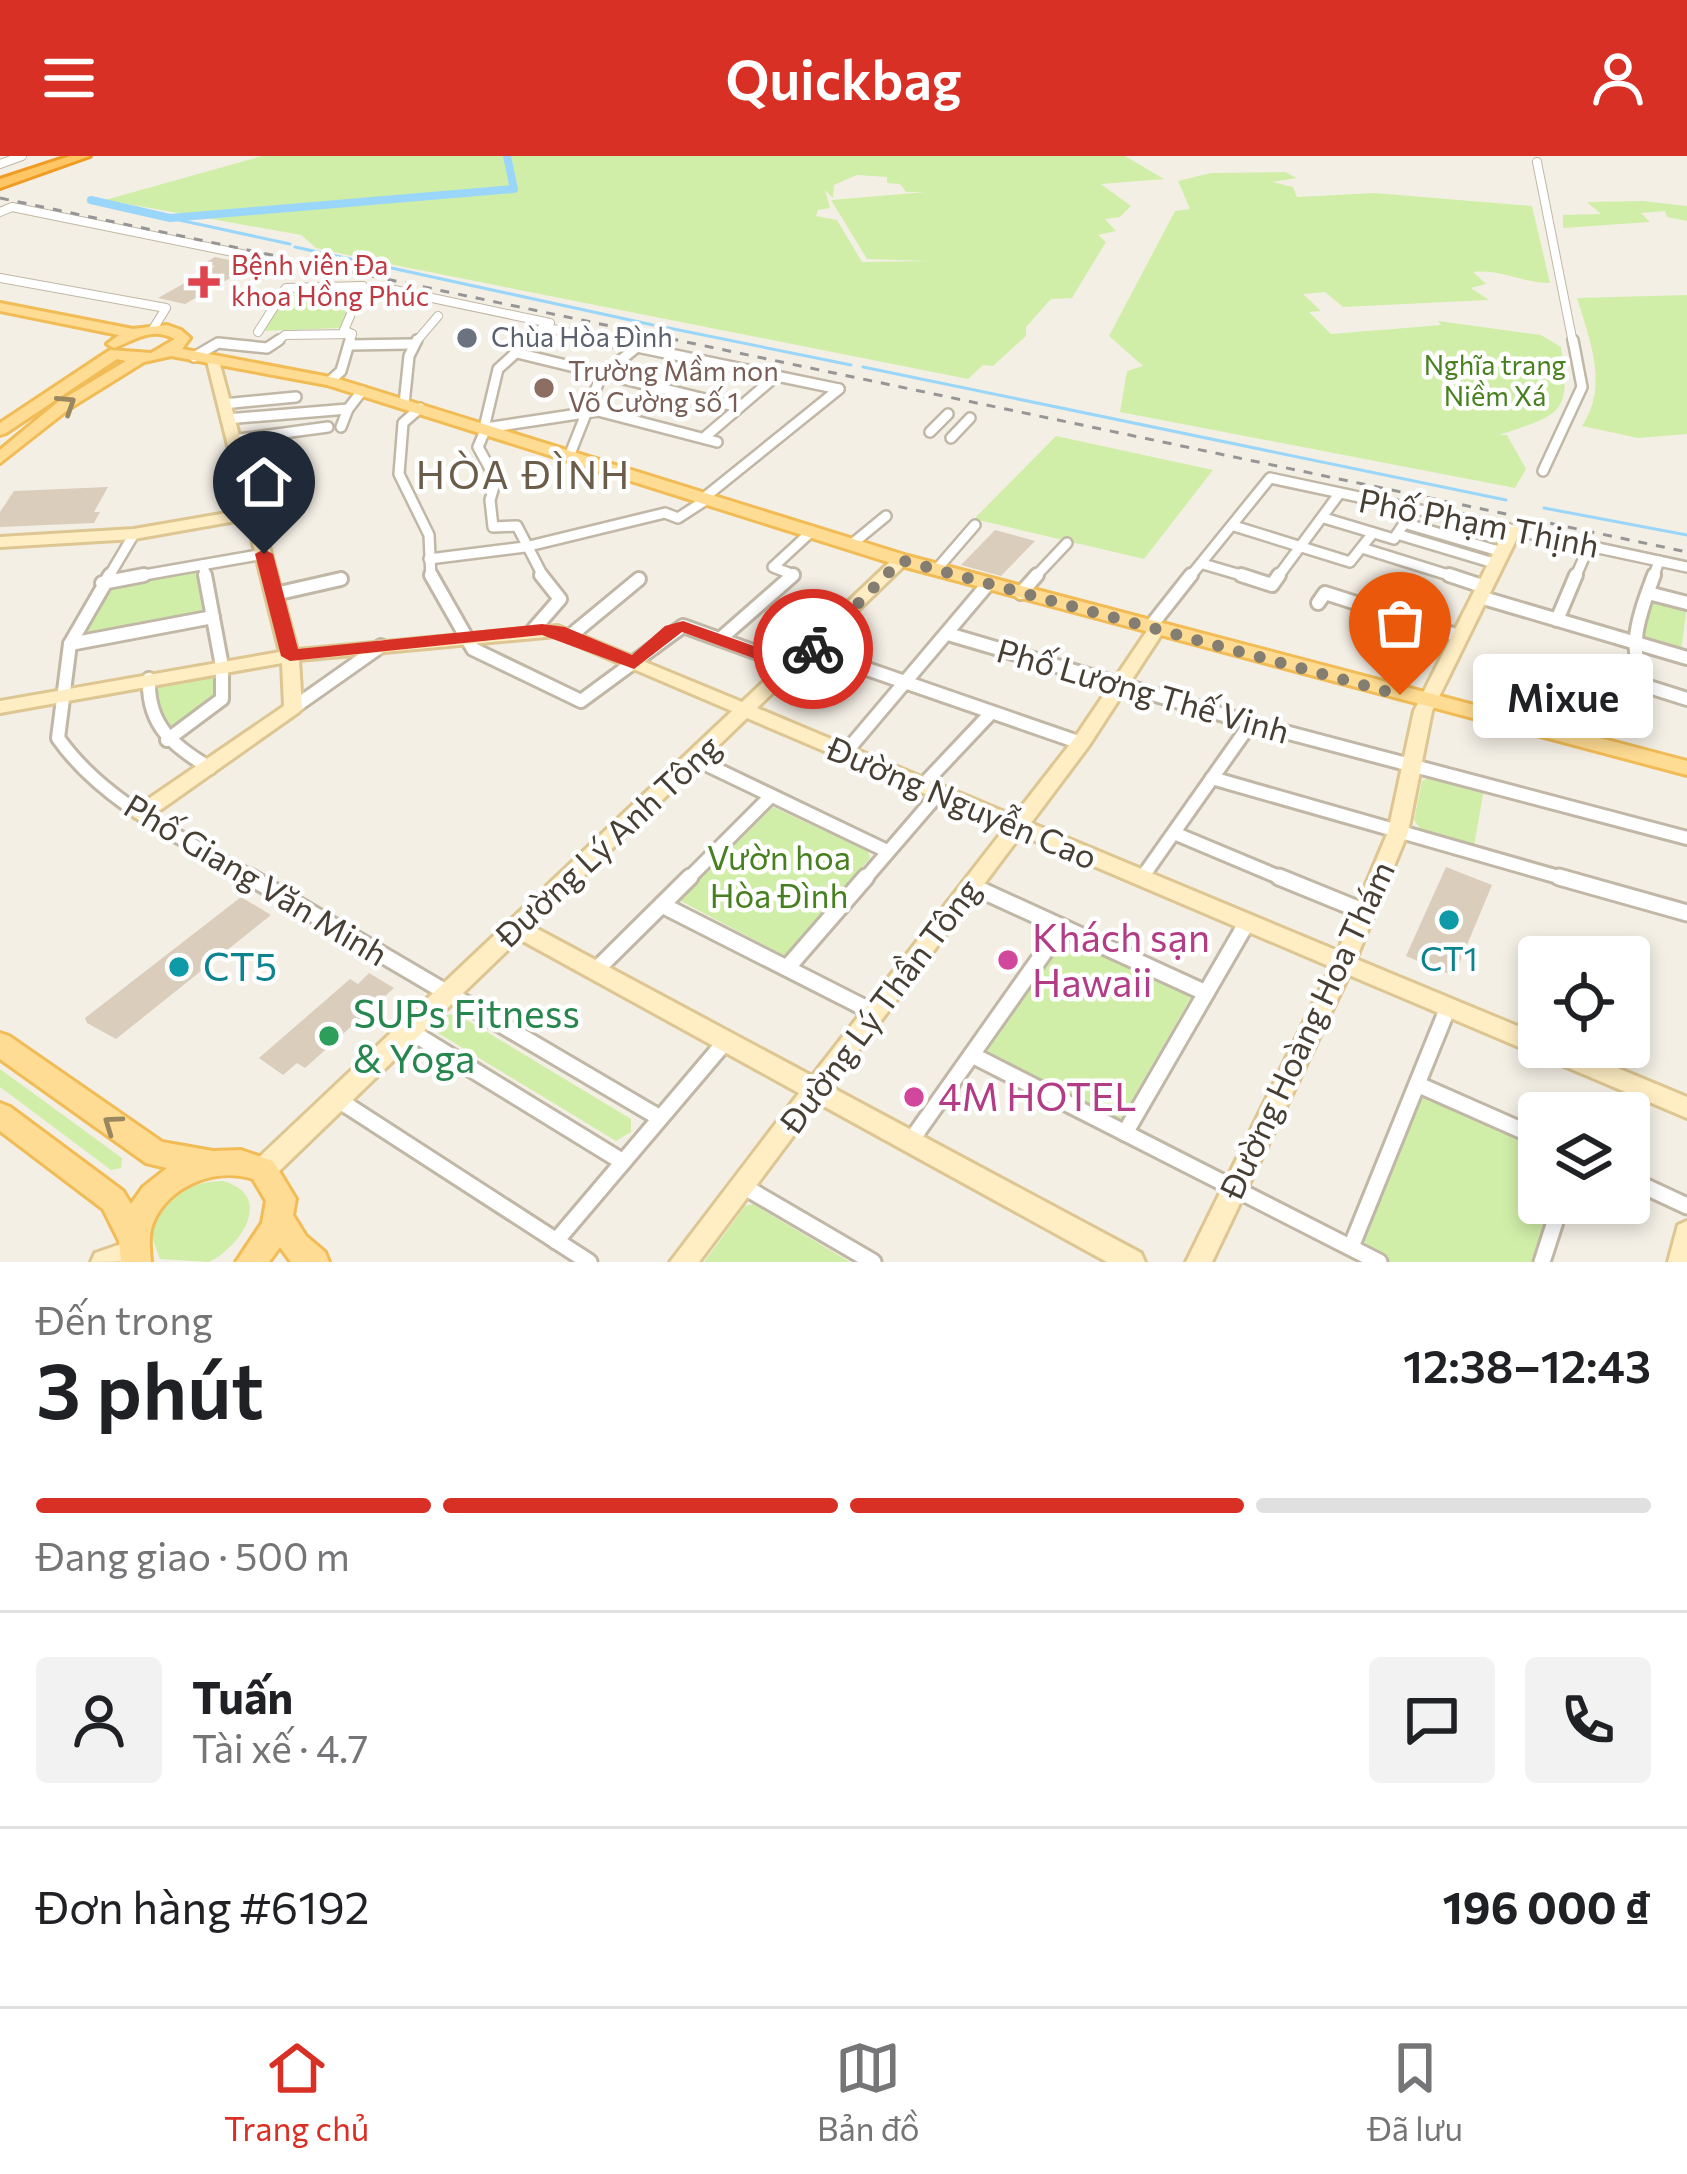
<!DOCTYPE html>
<html lang="vi">
<head>
<meta charset="utf-8">
<style>
  :root { --surface:#fff; --page:#f2f2f2; --text:#202124; --muted:#757577; --line:#e0e0e0; --accent:#d93025 }
  body { margin:0; font-family:Commissioner,sans-serif; background:var(--page); color:var(--text); height:100vh; display:flex; flex-direction:column; font-size:45px; white-space:nowrap }
  * { box-sizing:border-box; margin:0 }
  p { font-size:39px; color:var(--muted) }
  .icon { flex:none; width:66px; height:66px; fill:none; stroke:currentColor; stroke-width:2; stroke-linecap:round; stroke-linejoin:round }
  .map { position:relative; height:1106px; overflow:hidden }
  .side { display:flex; flex-direction:column; background:var(--surface); flex:1 }
  .side>* { flex:none }
  .fabs { position:absolute; left:1518px; top:780px; display:grid; gap:24px }
  .fabs a { display:grid; place-items:center; width:132px; height:132px; border-radius:12px; background:var(--surface); box-shadow:0 6px 18px #0003; font-size:60px }
  .pin { position:absolute; display:grid; place-items:center; width:102px; height:102px; color:#fff; margin:-123px -51px; border-radius:50% 50% 50% 0; rotate:-45deg; box-shadow:0 0 12px #0007 }
  .pin .icon { rotate:45deg }
  .courier { position:absolute; display:grid; place-items:center; width:120px; height:120px; margin:-60px; border:9px solid #d93025; border-radius:50%; background:#fff; color:#222; box-shadow:0 3px 15px #0007 }
  .bubble { position:absolute; height:84px; border-radius:12px; background:var(--surface); box-shadow:0 6px 18px #0003; font-size:39px; font-weight:600; line-height:84px; text-align:center }
  .summary em { font-style:normal; font-weight:600 }
  .summary div { display:flex; flex-direction:column-reverse }
  .summary { display:flex; align-items:center; justify-content:space-between; height:204px; padding:0 36px }
  h1 { font-size:78px; font-weight:600; line-height:90px }
  .bar { display:grid; grid-template-columns:repeat(4,1fr); gap:18px 12px; align-content:center; height:144px; padding:0 36px }
  .bar i { height:15px; border-radius:9px; background:var(--line) }
  .bar .active { background:var(--accent) }
  .bar p { grid-column:span 4 }
  .line { display:flex; align-items:center; gap:30px; padding:0 36px; border-top:3px solid var(--line) }
  .line div { flex:1 }
  .round { display:grid; place-items:center; flex:none; width:126px; height:126px; border-radius:12px; background:var(--page) }
  header { display:flex; justify-content:space-between; align-items:center; height:156px; padding:0 36px; background:var(--accent); color:#fff; font-size:54px; font-weight:600 }
  .dock { display:flex; justify-content:space-around; align-items:center; height:168px; border-top:3px solid var(--line); background:var(--surface); font-size:33px; color:var(--muted) }
  .dock a { display:grid; justify-items:center; gap:6px }
  .dock .active { color:var(--accent) }
  .map>svg:first-child { display:block }
  .green { fill:#d1eea9; fill-rule:evenodd }
  .lines { fill:none; stroke-linecap:round; stroke-linejoin:round }
  .stream { stroke:#9ad6f9; stroke-width:3 }
  .canal { stroke:#9ad6f9; stroke-width:8 }
  .building { fill:#dacdbc }
  .street-far3-casing { stroke:#c1b7a6; stroke-width:10 }
  .street-far2-casing { stroke:#c1b7a6; stroke-width:14 }
  .street-far1-casing { stroke:#c1b7a6; stroke-width:18 }
  .street-casing { stroke:#c1b7a6; stroke-width:21 }
  .secondary-casing { stroke:#ddc691; stroke-width:6 }
  .primary-casing { stroke:#f1bc56; stroke-width:6 }
  .highway-casing { stroke:#ef9c24; stroke-width:6 }
  .street-far3 { stroke:#fff; stroke-width:8 }
  .street-far2 { stroke:#fff; stroke-width:9 }
  .street-far1 { stroke:#fff; stroke-width:12 }
  .street { stroke:#fff; stroke-width:15 }
  .secondary { fill:#ffeec4; fill-rule:evenodd }
  .primary { fill:#ffdc93; fill-rule:evenodd }
  .highway { fill:#ffc665; fill-rule:evenodd }
  .rail { stroke:#969696; stroke-width:3; stroke-dasharray:9 9; stroke-linecap:butt }
  .oneway { stroke:#9a865f }
  .route { fill:#d93025 }
  .done { stroke:#847d72; stroke-width:12; stroke-dasharray:0 21.6 }
  .health-dot { fill:#e0444e; stroke:#fff; stroke-width:4.5 }
  .worship-dot { fill:#6b7280; stroke:#fff; stroke-width:4.5 }
  .education-dot { fill:#8d6e63; stroke:#fff; stroke-width:4.5 }
  .culture-dot { fill:#0f9aa8; stroke:#fff; stroke-width:4.5 }
  .hotel-dot { fill:#d1479c; stroke:#fff; stroke-width:4.5 }
  .leisure-dot { fill:#2e9e5b; stroke:#fff; stroke-width:4.5 }
  .labels { text-anchor:middle; stroke-width:9; stroke-linejoin:round; paint-order:stroke }
  .far-health-label { font-size:27px; fill:#be3a42; stroke:#fff; text-anchor:start }
  .far-worship-label { font-size:27px; fill:#5b616d; stroke:#fff; text-anchor:start }
  .far-park-label { font-size:27px; fill:#488020; stroke:#fff }
  .far-education-label { font-size:27px; fill:#785e54; stroke:#fff; text-anchor:start }
  .street-label { font-size:33px; fill:#483f34; stroke:#fff }
  .park-label { font-size:33px; fill:#488020; stroke:#fff }
  .culture-label { font-size:33px; fill:#0d838f; stroke:#fff }
  .quarter-label { font-size:39px; letter-spacing:3px; fill:#6c5d4a; stroke:#fff }
  .near-hotel-label { font-size:39px; fill:#b23c85; stroke:#fff; text-anchor:start }
  .near-culture-label { font-size:39px; fill:#0d838f; stroke:#fff; text-anchor:start }
  .near-leisure-label { font-size:39px; fill:#27864d; stroke:#fff; text-anchor:start }
</style>
</head>
<body>
<header><svg class="icon" aria-label="menu" viewBox="0 0 24 24"><path d="M4 6h16M4 12h16M4 18h16"/></svg>Quickbag<svg class="icon" aria-label="person" viewBox="0 0 24 24"><circle cx="12" cy="8" r="4"/><path d="M4 21q1-7 8-7t8 7"/></svg></header>
<div class="map">
<svg width="1687" height="1106" viewBox="0 0 1687 1106">
  <rect width="100%" height="100%" fill="#f4efe5"/>
  <g class="green">
    <path d="M262 0H1125L1164 23 1101 28 1131 50 1120 61 1105 63 1116 75 1098 79 1106 86 1072 142 1051 143 1026 171V180L993 210 983 209 968 223 384 107 316 92 301 79 105 44ZM857 19 887 21V27L900 28 906 36H925L831 44 867 103 928 105 862 106 837 64 816 60 818 54 830 52 825 34 833 42 834 29Z"/>
    <path d="M1285 16 1297 22 1272 26 1293 31 1297 41 1375 37 1532 50 1550 127C1522 127 1501 113 1473 116L1486 128 1471 132 1489 144 1343 151 1325 136 1303 138 1321 155 1309 156 1331 178 1441 169 1438 165 1541 179 1561 191C1573 260 1558 259 1499 279H1507L1526 313 1515 332 1120 256 1127 215 1143 210 1109 180 1175 55 1190 53 1178 25 1211 17Z"/>
    <polygon points="1643,45 1687,50 1687,65 1667,61 1665,55 1641,57 1650,66 1563,72 1563,59 1601,58 1587,46"/>
    <polygon points="360,131 340,172 261,175 287,134"/>
    <path d="M1687 139V278L1638 282 1582 270C1609 230 1590 185 1577 142Z"/>
    <polygon points="1056,280 1213,314 1144,403 974,363"/>
    <polygon points="196,415 203,459 85,481 105,433"/>
    <polygon points="1652,441 1687,450 1681,496 1640,482"/>
    <polygon points="217,517 216,541 180,570 165,569 152,549 153,536 169,525"/>
    <polygon points="1432,620 1484,633 1474,690 1422,675 1414,664 1422,625"/>
    <polygon points="773,651 868,695 870,702 785,800 679,744"/>
    <polygon points="1065,781 1193,838 1121,963 987,895"/>
    <polygon points="457,858 631,963 631,976 616,985 433,874 437,860"/>
    <polygon points="0,913 122,1002 121,1012 111,1014 0,931"/>
    <polygon points="1432,940 1539,988 1539,1047 1549,1047 1533,1106 1389,1106 1371,1097 1363,1083 1420,943"/>
    <path d="M223 1025C275 1040 241 1090 209 1106L160 1103 151 1079C159 1044 188 1025 223 1025Z"/>
    <polygon points="753,1048 850,1106 704,1106 745,1050"/>
  </g>
  <g class="lines">
    <g class="stream">
      <polyline points="170,62 290,88"/>
      <polyline points="295,91 653,169"/>
      <polyline points="664,171 851,209"/>
      <polyline points="863,211 1506,344"/>
      <polyline points="1544,352 1687,379"/>
    </g>
    <polyline class="canal" points="91,44 170,62 514,33 507,0"/>
  </g>
  <g class="building">
    <polygon points="215,101 253,109 185,148 158,142 215,110 203,108"/>
    <polygon points="108,331 94,356 100,356 94,367 0,371 0,356 14,335"/>
    <polygon points="995,374 1035,385 1001,420 961,409"/>
    <polygon points="1446,711 1492,729 1454,820 1406,800"/>
    <polygon points="241,741 271,759 116,883 87,867 85,862"/>
    <polygon points="369,817 394,832 305,912 297,907 283,919 259,902 350,823 358,828"/>
  </g>
  <g class="lines">
    <g class="street-far3-casing">
      <g id="street-far3">
        <polyline points="1537,6 1573,187"/>
        <polyline points="0,8 22,0"/>
        <polyline points="0,56 12,51 262,102"/>
        <polyline points="0,122 166,152 153,173"/>
        <polyline points="360,150 371,136 385,132 550,167"/>
        <polyline points="258,176 286,132 363,130 344,174 352,178 349,187"/>
        <polyline points="275,187 285,179 352,178"/>
        <polyline points="415,187 438,160"/>
        <polyline points="526,187 543,171 617,187"/>
      </g>
    </g>
    <g class="street-far2-casing">
      <g id="street-far2">
        <polyline points="603,184 839,233"/>
        <polyline points="349,189 410,188"/>
        <polyline points="517,197 738,251"/>
        <polyline points="194,201 218,187 267,192 279,184"/>
        <polyline points="330,225 341,215 350,184"/>
        <polyline points="223,248 296,241"/>
        <polyline points="404,248 409,200 417,184"/>
        <polyline points="420,252 403,267 399,318 429,379 431,422"/>
        <polyline points="226,263 348,253 362,235"/>
        <polyline points="341,271 348,253"/>
        <polyline points="484,272 498,213 530,184"/>
        <polyline points="930,276 948,258"/>
        <polyline points="706,280 775,221"/>
        <polyline points="951,282 970,262"/>
        <polyline points="232,284 328,271"/>
        <polyline points="570,298 601,220 637,191"/>
        <polyline points="1543,315 1582,231 1573,184"/>
        <polyline points="705,341 839,233"/>
        <polyline points="1324,362 1394,383 1412,355"/>
        <polyline points="1404,367 1502,396"/>
        <polyline points="1234,370 1350,406 1373,377"/>
        <polyline points="1397,378 1497,408"/>
        <polyline points="852,388 886,360"/>
        <polyline points="1362,392 1458,422"/>
        <polyline points="429,403 525,391 665,357 678,362 709,342"/>
        <polyline points="1203,408 1251,422"/>
        <polyline points="203,409 206,422"/>
        <polyline points="936,414 975,369"/>
        <polyline points="108,422 134,378"/>
        <polyline points="127,422 264,398"/>
        <polyline points="544,422 517,370 493,371 490,344 496,324 478,291 486,272 598,255 717,286"/>
        <polyline points="790,422 794,419 773,411 812,375"/>
        <polyline points="1034,422 1067,387"/>
        <polyline points="1189,422 1270,322 1687,411"/>
        <polyline points="1277,422 1339,338"/>
        <polyline points="1575,422 1590,388"/>
        <polyline points="1653,422 1659,405"/>
      </g>
    </g>
    <g class="street-far1-casing">
      <g id="street-far1">
        <path d="M110 419 70 488 58 582C105 649 186 683 255 724"/>
        <polyline points="431,419 473,493 581,545 683,470 794,510"/>
        <polyline points="1241,419 1272,429 1279,419"/>
        <polyline points="1449,419 1485,431"/>
        <path d="M1654 419C1640 457 1625 493 1646 530L1687 543"/>
        <polyline points="102,427 144,419"/>
        <polyline points="1021,437 1037,419"/>
        <polyline points="1648,437 1687,447"/>
        <polyline points="275,438 341,423"/>
        <polyline points="1480,441 1687,502"/>
        <polyline points="1318,447 1325,437 1459,480"/>
        <polyline points="1557,464 1576,419"/>
        <polyline points="1150,471 1191,419"/>
        <polyline points="533,474 560,443 541,419"/>
        <polyline points="948,478 1251,567 1687,682"/>
        <polyline points="570,480 639,423"/>
        <polyline points="720,483 793,419"/>
        <polyline points="70,488 213,461"/>
        <polyline points="812,494 1081,587"/>
        <path d="M149 523C147 569 173 590 210 612"/>
        <polyline points="293,552 381,490"/>
        <polyline points="167,584 222,543 222,510 205,419"/>
        <polyline points="845,597 988,428"/>
        <polyline points="695,603 887,695"/>
        <polyline points="1212,622 1569,724"/>
        <polyline points="922,630 990,558"/>
        <polyline points="1174,677 1286,724"/>
        <polyline points="1141,723 1251,567"/>
        <polyline points="687,724 771,640"/>
        <polyline points="864,724 939,637"/>
      </g>
    </g>
    <g class="street-casing">
      <g id="street">
        <polyline points="250,721 660,962"/>
        <polyline points="1279,721 1365,756"/>
        <polyline points="1559,721 1687,757"/>
        <polyline points="970,729 1206,837"/>
        <polyline points="662,749 873,856"/>
        <polyline points="787,812 866,721"/>
        <polyline points="596,814 690,721"/>
        <polyline points="408,874 623,1006"/>
        <polyline points="972,899 1379,1106"/>
        <polyline points="1419,929 1539,982"/>
        <polyline points="337,943 589,1106"/>
        <polyline points="1125,977 1246,768"/>
        <polyline points="910,986 1062,771"/>
        <polyline points="1629,1023 1687,1050"/>
        <polyline points="743,1030 873,1106"/>
        <polyline points="556,1085 725,886"/>
        <polyline points="1351,1091 1447,854"/>
        <polyline points="1542,1106 1561,1047"/>
      </g>
    </g>
    <g class="secondary-casing">
      <g id="secondary">
        <path d="M213 201 219 205 297 494 558 470 742 546 895 401H907L909 404 907 407 757 552 1014 660 1074 583 1151 469H1163L1165 473 1088 591 1031 667 1338 795 1388 676 1414 555 1505 374 1508 371H1518L1521 374 1432 555 1408 676 1356 803 1539 879V891H1567L1687 941V962L1349 819 1212 1106H1186L1331 811 1021 679 831 931 1141 1097 1145 1106H1107L818 947 699 1106H670L799 937 519 783 272 1022 263 1025 254 1022 251 1014 254 1006 732 555 556 480 299 504 302 552 299 556 149 662H135L132 657 135 652 284 550 282 507 0 557V545L280 496 247 363 134 383 0 391V381L134 373 244 354 207 205ZM747 562 1005 672 812 920 532 770Z"/>
        <polygon points="1687,1065 1687,1106 1668,1106 1678,1069"/>
        <polygon points="133,1084 142,1087 146,1096 142,1105 91,1106 95,1097"/>
      </g>
    </g>
    <g class="primary-casing">
      <g id="primary">
        <path d="M0 147 133 173 167 169 181 174 190 182 182 193 335 222 908 400 1687 605V619L894 408 327 229 171 200 144 206 70 252 0 307V294L58 246 126 205 117 203 6 277 0 279V267L110 194 151 197 175 183C151 170 135 184 114 192L107 188 119 179 0 155Z"/>
        <path d="M0 877 9 880 162 986 213 995 241 994 273 1005 296 1043 293 1059 306 1080 325 1096 329 1106H291L280 1091 269 1106H236L262 1067 266 1045 253 1023C216 1011 169 1029 153 1067 148 1080 150 1092 151 1106H121L119 1085 103 1053 0 975V947L10 951 123 1035 131 1048 143 1031 167 1012 146 1007 0 903Z"/>
      </g>
    </g>
    <g class="highway-casing">
      <polygon id="highway" points="70,0 90,0 0,32 0,23"/>
    </g>
    <use href="#street-far3" class="street-far3"/>
    <use href="#street-far2" class="street-far2"/>
    <use href="#street-far1" class="street-far1"/>
    <use href="#street" class="street"/>
    <use href="#secondary" class="secondary"/>
    <use href="#primary" class="primary"/>
    <use href="#highway" class="highway"/>
    <polyline class="rail" points="0,42 1687,396"/>
  </g>
  <defs><path id="oneway-chevron" d="M-2-3.5L2.5 0L-2 3.5" fill="none" stroke-width="1.6" stroke-linecap="round" stroke-linejoin="round" transform="scale(3)"/></defs>
  <g class="oneway">
    <use href="#oneway-chevron" transform="translate(67 248) rotate(-33)"/>
    <use href="#oneway-chevron" transform="translate(112 968) rotate(-145)"/>
  </g>
  <polygon class="route" points="264,393 273,398 298,493 542,468 565,471 632,499 665,470 683,465 791,503 806,489 822,493 794,517 682,476 634,513 542,479 290,505 281,500 255,398"/>
  <g class="lines">
    <polyline class="done" points="813,493 901,404 1400,539"/>
  </g>
  <path class="health-dot" d="M198 108h12v12h12v12h-12v12h-12v-12h-12v-12h12z"/>
  <circle class="worship-dot" cx="467" cy="182" r="12"/>
  <circle class="education-dot" cx="544" cy="232" r="12"/>
  <g class="culture-dot">
    <circle cx="1449" cy="764" r="12"/>
    <circle cx="179" cy="811" r="12"/>
  </g>
  <g class="hotel-dot">
    <circle cx="1008" cy="804" r="12"/>
    <circle cx="914" cy="941" r="12"/>
  </g>
  <circle class="leisure-dot" cx="329" cy="880" r="12"/>
  <g class="labels">
    <g class="far-health-label">
      <text x="231" y="119">Bệnh viện Đa<tspan x="231" dy="31">khoa Hồng Phúc</tspan></text>
    </g>
    <g class="far-worship-label">
      <text x="491" y="191">Chùa Hòa Đình</text>
    </g>
    <g class="far-park-label">
      <text x="1495" y="219">Nghĩa trang<tspan x="1495" dy="31">Niềm Xá</tspan></text>
    </g>
    <g class="far-education-label">
      <text x="568" y="225">Trường Mầm non<tspan x="568" dy="31">Võ Cường số 1</tspan></text>
    </g>
    <g class="street-label">
      <text transform="translate(1479 367) rotate(11)" y="12">Phố Phạm Thịnh</text>
      <text transform="translate(1143 535) rotate(16)" y="12">Phố Lương Thế Vinh</text>
      <text transform="translate(962 647) rotate(23)" y="12">Đường Nguyễn Cao</text>
      <text transform="translate(608 685) rotate(-43)" y="12">Đường Lý Anh Tông</text>
      <text transform="translate(256 724) rotate(31)" y="12">Phố Giang Văn Minh</text>
      <text transform="translate(880 850) rotate(-53)" y="12">Đường Lý Thần Tông</text>
      <text transform="translate(1307 874) rotate(-65)" y="12">Đường Hoàng Hoa Thám</text>
    </g>
    <g class="park-label">
      <text x="779" y="714">Vườn hoa<tspan x="779" dy="38">Hòa Đình</tspan></text>
    </g>
    <g class="culture-label">
      <text x="1449" y="815">CT1</text>
    </g>
    <g class="quarter-label">
      <text x="524" y="333">HÒA ĐÌNH</text>
    </g>
    <g class="near-hotel-label">
      <text x="1032" y="796">Khách sạn<tspan x="1032" dy="45">Hawaii</tspan></text>
      <text x="938" y="955">4M HOTEL</text>
    </g>
    <g class="near-culture-label">
      <text x="203" y="825">CT5</text>
    </g>
    <g class="near-leisure-label">
      <text x="353" y="872">SUPs Fitness<tspan x="353" dy="45">&amp; Yoga</tspan></text>
    </g>
  </g>
</svg>
<div class="fabs">
<a><svg class="icon" aria-label="locate" viewBox="0 0 24 24"><circle cx="12" cy="12" r="6"/><path d="M12 2v4M12 18v4M2 12h4M18 12h4"/></svg></a>
<a><svg class="icon" aria-label="layers" viewBox="0 0 24 24"><path d="M12 4l9 5-9 5-9-5zM3 14l9 5 9-5"/></svg></a>
</div>
<div class="pin" style="left:1400px;top:539px;background:#ea580c"><svg class="icon" aria-label="bag" viewBox="0 0 24 24"><path d="M5 8h14l-1 12H6zM9 8a3 3 0 0 1 6 0"/></svg></div>
<div class="pin" style="left:264px;top:398px;background:#1f2937"><svg class="icon" aria-label="home" viewBox="0 0 24 24"><path d="M3 11l9-7 9 7M6 9v11h12V9"/></svg></div>
<div class="courier" style="left:813px;top:493px"><svg class="icon" aria-label="bike" viewBox="0 0 24 24"><circle cx="6" cy="16" r="4"/><circle cx="18" cy="16" r="4"/><path d="M6 16l4-8h5l3 8M10 8l3 8H6M13 5h3"/></svg></div>
<div class="bubble" style="left:1473px;top:498px;width:180px">Mixue</div>
</div>
<section class="side">
<div class="summary"><div><h1>3 phút</h1><p>Đến trong</p></div><em>12:38–12:43</em></div>
<div class="bar"><i class="active"></i><i class="active"></i><i class="active"></i><i></i><p>Đang giao · 500 m</p></div>
<div class="line" style="height:216px"><a class="round"><svg class="icon" aria-label="person" viewBox="0 0 24 24"><circle cx="12" cy="8" r="4"/><path d="M4 21q1-7 8-7t8 7"/></svg></a><div><b>Tuấn</b><p>Tài xế · 4.7</p></div><a class="round"><svg class="icon" aria-label="chat" viewBox="0 0 24 24"><path d="M4 5h16v11H9l-5 4z"/></svg></a><a class="round"><svg class="icon" aria-label="phone" viewBox="0 0 24 24"><path d="M5 4h4l2 5-3 2q2 4 5 5l2-3 5 2v4C11 20 4 13 5 4z"/></svg></a></div>
<div class="line" style="height:156px"><div>Đơn hàng #6192</div><b>196 000 ₫</b></div>
</section>
<nav class="dock">
<a class="active"><svg class="icon" aria-label="home" viewBox="0 0 24 24"><path d="M3 11l9-7 9 7M6 9v11h12V9"/></svg>Trang chủ</a>
<a><svg class="icon" aria-label="map" viewBox="0 0 24 24"><path d="M3 6l6-2 6 2 6-2v14l-6 2-6-2-6 2zM9 4v14M15 6v14"/></svg>Bản đồ</a>
<a><svg class="icon" aria-label="saved" viewBox="0 0 24 24"><path d="M7 4h10v16l-5-4-5 4z"/></svg>Đã lưu</a>
</nav>
</body>
</html>
